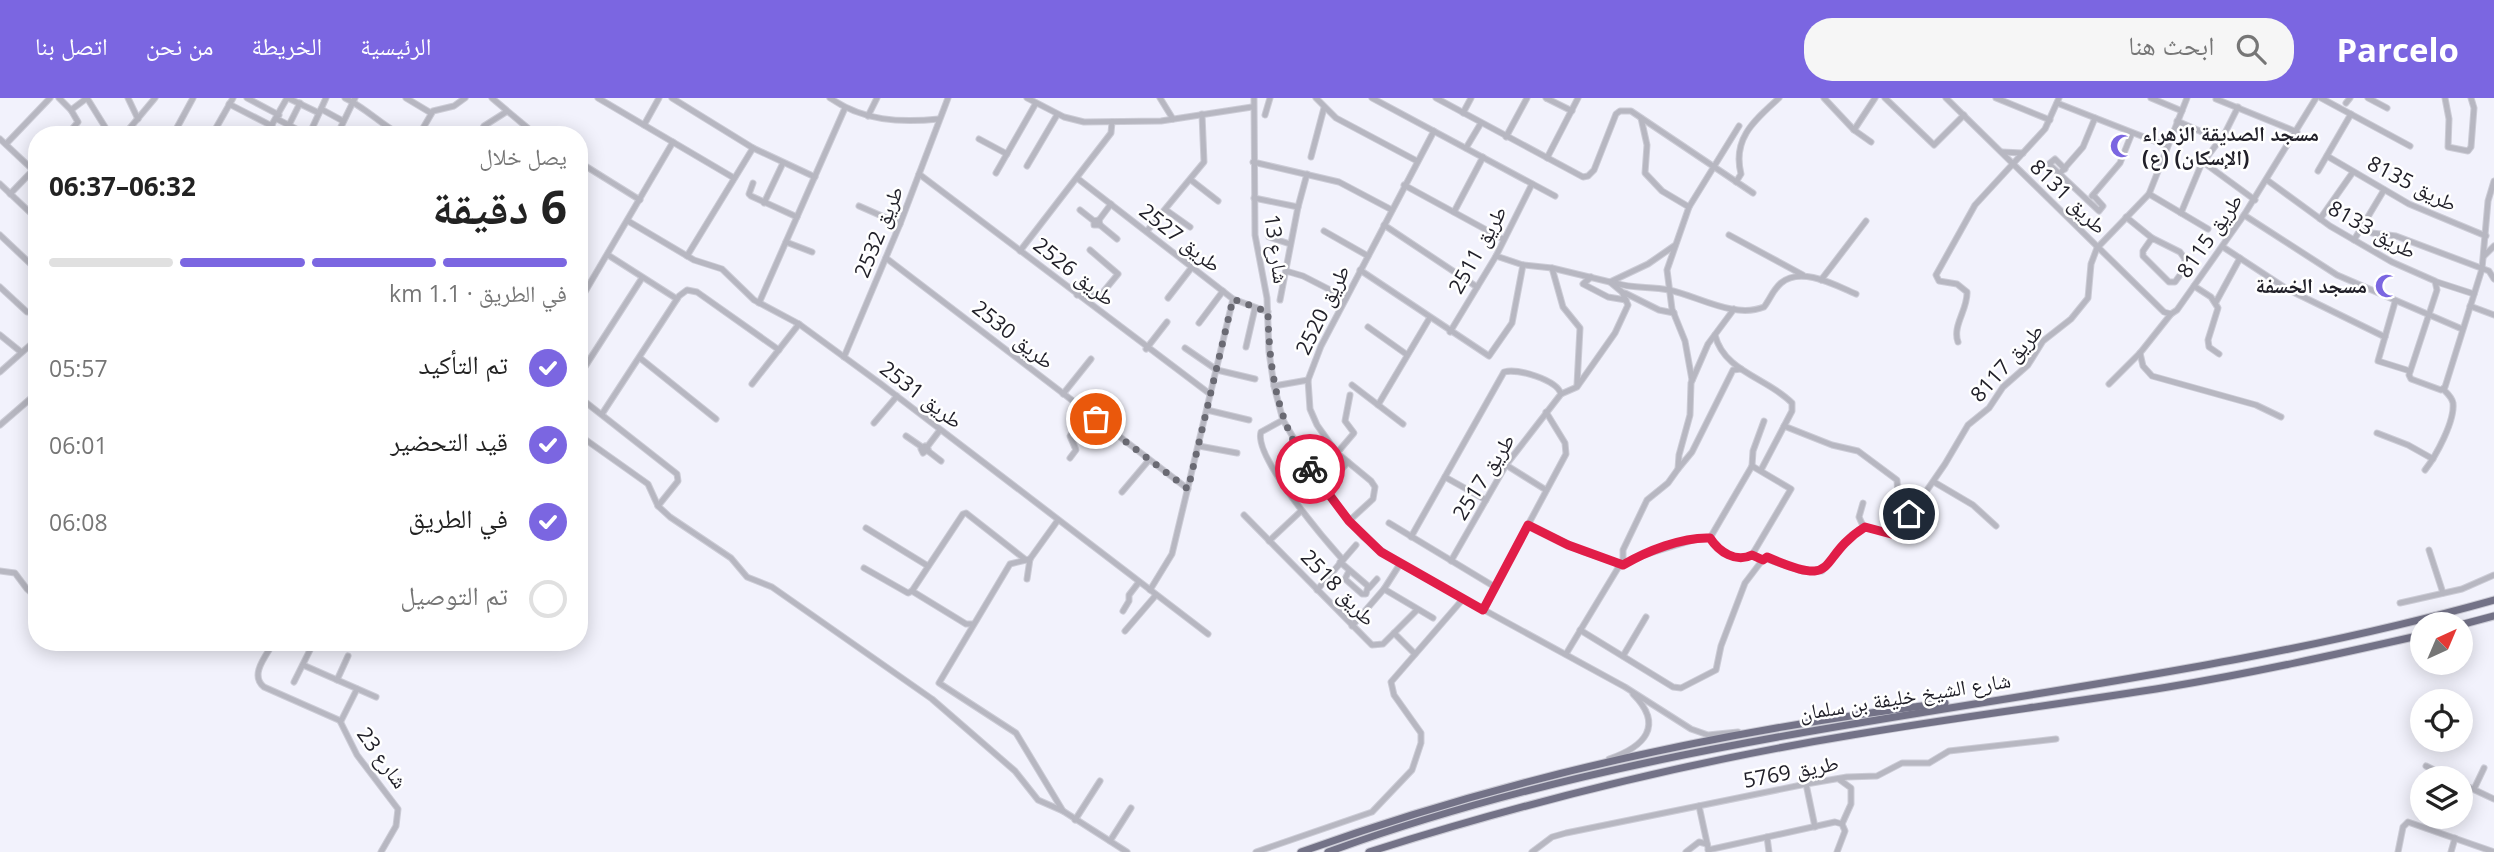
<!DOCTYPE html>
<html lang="ar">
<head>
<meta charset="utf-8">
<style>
  :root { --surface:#fff; --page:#f6f6f6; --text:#222; --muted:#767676; --line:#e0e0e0; --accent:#7b66e1 }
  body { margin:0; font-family:"Open Sans","Noto Naskh Arabic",sans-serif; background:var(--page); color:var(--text); direction:rtl; height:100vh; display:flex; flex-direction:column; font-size:26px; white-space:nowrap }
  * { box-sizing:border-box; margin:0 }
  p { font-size:23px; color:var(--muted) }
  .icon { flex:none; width:38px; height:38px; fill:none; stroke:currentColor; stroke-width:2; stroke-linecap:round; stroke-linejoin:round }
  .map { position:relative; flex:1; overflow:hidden; direction:ltr }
  .panel { position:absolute; left:28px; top:28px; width:560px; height:525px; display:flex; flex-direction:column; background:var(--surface); border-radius:28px; box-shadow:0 4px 18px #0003; direction:rtl }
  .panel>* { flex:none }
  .needle { width:46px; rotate:44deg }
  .buttons { position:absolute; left:2410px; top:514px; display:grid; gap:14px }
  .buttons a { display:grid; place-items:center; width:63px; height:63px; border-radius:50%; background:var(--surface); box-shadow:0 4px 18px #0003; font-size:35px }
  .pin { position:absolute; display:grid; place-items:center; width:60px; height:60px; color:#fff; margin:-30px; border:4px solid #fff; border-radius:50%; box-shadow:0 2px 7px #0007 }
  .courier { position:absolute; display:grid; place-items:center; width:70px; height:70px; margin:-35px; border:5px solid #e11d48; border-radius:50%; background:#fff; color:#222; box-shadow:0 2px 9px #0007 }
  .headline em { font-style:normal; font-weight:700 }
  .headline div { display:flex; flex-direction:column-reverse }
  .headline { display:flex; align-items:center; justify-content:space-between; height:119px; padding:0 21px }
  h1 { font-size:46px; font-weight:700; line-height:52px }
  .bar { display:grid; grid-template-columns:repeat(4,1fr); gap:10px 7px; align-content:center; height:84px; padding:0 21px }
  .bar i { height:9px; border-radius:5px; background:var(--line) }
  .bar .on { background:var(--accent) }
  .bar p { grid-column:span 4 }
  ol { padding:0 21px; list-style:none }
  li { display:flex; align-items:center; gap:21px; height:77px }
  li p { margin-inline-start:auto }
  li .icon { padding:7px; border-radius:50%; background:var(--accent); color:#fff; stroke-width:4 }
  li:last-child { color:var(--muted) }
  li i { width:38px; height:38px; border:4px solid var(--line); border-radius:50% }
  header { display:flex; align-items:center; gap:42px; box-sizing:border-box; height:98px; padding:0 35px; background:var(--accent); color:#fff }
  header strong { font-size:33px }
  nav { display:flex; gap:38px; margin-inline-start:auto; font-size:24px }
  .search { width:490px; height:63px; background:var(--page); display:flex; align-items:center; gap:18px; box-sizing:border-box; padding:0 24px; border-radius:28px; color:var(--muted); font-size:26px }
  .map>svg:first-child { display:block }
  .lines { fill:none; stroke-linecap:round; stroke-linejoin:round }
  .minor-casing { stroke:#ccccd6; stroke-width:7 }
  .highway-casing { stroke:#ccccd6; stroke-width:9 }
  .minor { stroke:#b7b7c1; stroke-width:5 }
  .highway { stroke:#737287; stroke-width:7 }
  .done { stroke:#6a6a73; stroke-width:7; stroke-dasharray:0 12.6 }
  .route { stroke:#e11d48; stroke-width:9 }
  .labels { text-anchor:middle; stroke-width:5; stroke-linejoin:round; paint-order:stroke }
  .poi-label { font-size:21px; font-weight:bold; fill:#212029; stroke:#fff; text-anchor:start }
  .street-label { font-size:21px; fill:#212029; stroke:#fff }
</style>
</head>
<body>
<header>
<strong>Parcelo</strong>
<div class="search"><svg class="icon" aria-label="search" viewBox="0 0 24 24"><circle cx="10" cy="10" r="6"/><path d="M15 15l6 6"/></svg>ابحث هنا</div>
<nav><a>الرئيسية</a><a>الخريطة</a><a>من نحن</a><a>اتصل بنا</a></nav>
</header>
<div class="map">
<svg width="2494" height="754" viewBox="0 0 2494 754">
  <rect width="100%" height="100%" fill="#f2f2fc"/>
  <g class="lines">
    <g class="minor-casing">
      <g id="minor">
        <polyline points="59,0 71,12"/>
        <polyline points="87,0 110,37"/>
        <polyline points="128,0 138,21"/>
        <polyline points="247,0 279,17"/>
        <polyline points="288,0 319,15"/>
        <path d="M345 0C366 10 380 26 401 37"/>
        <polyline points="406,0 431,15"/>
        <polyline points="492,0 536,37"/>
        <polyline points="598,0 734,80"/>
        <polyline points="672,0 753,50 815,79"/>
        <path d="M830 0C863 23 900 25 939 21"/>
        <polyline points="1027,0 1064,19 1084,24 1161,23 1252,9"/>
        <polyline points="1160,0 1173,21"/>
        <polyline points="1254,0 1255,137 1267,200 1269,254 1274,288 1283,322 1321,387 1363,439 1400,466 1625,589 1691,631 1708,637 1738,634"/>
        <polyline points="1316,0 1336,20 1417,63"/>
        <polyline points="1372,0 1555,98"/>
        <polyline points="1436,0 1583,79 1588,78 1594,72 1616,16 1620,13 1631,13 1753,95"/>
        <polyline points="1546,0 1572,13"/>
        <polyline points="1824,0 1854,32 1871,44"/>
        <polyline points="1885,0 1934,47 1964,17"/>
        <polyline points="1946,0 2164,214 2171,216 2177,212 2244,117 2316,0"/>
        <polyline points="1996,0 2050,22"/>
        <polyline points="2151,0 2182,13"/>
        <polyline points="2321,0 2410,48"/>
        <polyline points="2368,0 2387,10"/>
        <polyline points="2445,0 2449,21 2448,49 2468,53 2471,49 2474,10 2471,0"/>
        <polyline points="2216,1 2297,34"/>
        <polyline points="2057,5 2167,48"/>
        <polyline points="2346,5 2350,0"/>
        <polyline points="229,6 272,28"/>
        <polyline points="321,11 343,23"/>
        <polyline points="1463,15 1471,0"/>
        <polyline points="1265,17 1270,0"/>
        <polyline points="868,18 877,0"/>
        <polyline points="1641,20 1647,47 1645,75 1662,93 1689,109"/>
        <polyline points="277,21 308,37"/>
        <polyline points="2177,23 2220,42"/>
        <polyline points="289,27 300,5"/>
        <polyline points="644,27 659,0"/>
        <polyline points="1854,32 1875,0"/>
        <polyline points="67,37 78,24 71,12 87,0"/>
        <polyline points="124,37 155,0"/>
        <polyline points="173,37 193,0"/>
        <polyline points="212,37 233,0"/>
        <polyline points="252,37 262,37"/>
        <polyline points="266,37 287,0"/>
        <polyline points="309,37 326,0"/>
        <polyline points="337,37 355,0"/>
        <polyline points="419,37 433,13 454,8 465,0"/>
        <polyline points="479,37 484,28 506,14"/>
        <polyline points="1506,39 1527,0"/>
        <polyline points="0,41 33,72"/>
        <polyline points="979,41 1007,56"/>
        <polyline points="6,46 50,0"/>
        <polyline points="1466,50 1481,25"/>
        <polyline points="2002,54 2023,55"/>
        <polyline points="2327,58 2409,106 2486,138"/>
        <polyline points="1311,59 1324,10"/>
        <polyline points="1547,60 1578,0"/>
        <polyline points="579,64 640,102"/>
        <polyline points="1253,64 1339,84 1392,112"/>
        <polyline points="2203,64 2255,102"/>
        <polyline points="1027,68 1057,17"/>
        <polyline points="2065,71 2055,61 2049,66 2099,113 2103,108 2093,97"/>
        <polyline points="2062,73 2083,49 2095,20"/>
        <polyline points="2318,73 2351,16"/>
        <polyline points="996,75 1036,5"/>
        <polyline points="919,76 1210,296"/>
        <polyline points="1077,80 1233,201 1268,214"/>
        <polyline points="1191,82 1218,103"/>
        <polyline points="2267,82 2330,128 2392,164 2435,183 2437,192 2409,277 2411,281 2441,292 2445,289 2482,171 2488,103 2494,83"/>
        <path d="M1736 84 1741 76C1732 40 1755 22 1779 0"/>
        <polyline points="753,85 749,96 751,98 797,119"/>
        <polyline points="0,86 37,121"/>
        <polyline points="1404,87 1503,141"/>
        <polyline points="10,96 37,68"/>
        <polyline points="2149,96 2208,131"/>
        <polyline points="2092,98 2120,65 2132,35"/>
        <polyline points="1254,100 1298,109"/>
        <polyline points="764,105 783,65"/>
        <polyline points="859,108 900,126"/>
        <polyline points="1080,112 1094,123 1099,122 1100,127 1094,127 1094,123"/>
        <polyline points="1166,112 1190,129"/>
        <polyline points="1454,114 1483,59"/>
        <polyline points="2181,115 2201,67 2225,35 2238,9"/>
        <polyline points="2244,117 2337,177 2462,231"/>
        <polyline points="2126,119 2152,140"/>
        <polyline points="2320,121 2353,74"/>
        <polyline points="1099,122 1111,106"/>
        <polyline points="628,123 694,162 722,171 754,202 799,226 881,286 1208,536"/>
        <polyline points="1100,127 1117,141"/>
        <polyline points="1384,127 1477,189"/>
        <polyline points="2362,128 2372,135 2396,138 2489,173 2494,181"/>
        <polyline points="1147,133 1204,64 1202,16"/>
        <polyline points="1324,133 1368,158"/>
        <polyline points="0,137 37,172"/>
        <polyline points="1729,137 1803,177"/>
        <polyline points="1269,139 1290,146"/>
        <polygon points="2152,140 2180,154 2185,161 2183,173 2175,184 2169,184 2143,158 2143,153"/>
        <polyline points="2354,142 2384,92"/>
        <polyline points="786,144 812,154"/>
        <polyline points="2223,149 2287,191 2385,239"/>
        <polyline points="1020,153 1111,35 1112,24"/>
        <polyline points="608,157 677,201"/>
        <polyline points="687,158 753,50"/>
        <polyline points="2484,158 2494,148"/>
        <polyline points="886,160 1188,391"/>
        <polyline points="1552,170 1563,209 1580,230 1577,287"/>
        <polyline points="1360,172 1489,258 1512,225 1523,167"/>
        <polyline points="1286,173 1303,178 1346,200"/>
        <polyline points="1591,179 1583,186 1608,199 1626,202"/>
        <polyline points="1821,182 1866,123"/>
        <polyline points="1610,184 1648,166 1674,148"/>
        <polyline points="2437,184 2474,196"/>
        <path d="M1615 185C1634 191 1650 188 1669 192 1698 198 1734 221 1764 209 1770 201 1773 192 1781 185 1801 168 1835 187 1856 196"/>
        <polyline points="2194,188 2211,199 2218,210 2208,242 2209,249 2219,256"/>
        <polyline points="0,189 27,214 37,213"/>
        <polyline points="1625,195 1659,212 1674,215"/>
        <polyline points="1077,197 1084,191 1099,199 1118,176 1090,152"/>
        <polyline points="1168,200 1192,169"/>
        <polyline points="1280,202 1298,109 1307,76"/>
        <polyline points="579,204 673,44"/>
        <polyline points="2216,204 2240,160"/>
        <polyline points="2395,204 2378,263 2410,273"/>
        <polyline points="759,205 845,10"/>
        <polyline points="2470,208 2494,217"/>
        <polyline points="1199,225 1223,193"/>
        <polyline points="1368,229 1406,256"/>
        <polyline points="1450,234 1496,158 1532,86"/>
        <polyline points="0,237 21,254"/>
        <path d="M1715 237C1724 274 1768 280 1792 305V313L1761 372"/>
        <path d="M1958 244C1952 228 1968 211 1967 194L1957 186 1939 183 1936 177 1975 107 2045 31 2059 0"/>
        <polyline points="1246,249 1255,210"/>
        <polyline points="1185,250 1217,272 1255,281"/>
        <polyline points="1146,251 1167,224"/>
        <polyline points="2140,255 2143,268 2152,278 2256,307 2281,319"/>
        <polyline points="844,259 900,126 948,0"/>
        <polyline points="640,260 716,321"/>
        <polyline points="0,274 37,241"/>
        <polyline points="579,278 642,180"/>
        <polyline points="1692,282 1685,243 1672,211 1667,172 1689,109 1739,28"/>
        <polyline points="752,286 799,226"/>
        <polyline points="2109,286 2140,255 2171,216"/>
        <polyline points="1352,287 1403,326"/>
        <polyline points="1274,288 1308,282"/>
        <polyline points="1063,296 1091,261"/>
        <polyline points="579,299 677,376 678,383 658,408"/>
        <polyline points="1378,307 1429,221"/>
        <polyline points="1207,312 1249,322"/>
        <polyline points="602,316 679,198 687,192 697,194 779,252"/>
        <polyline points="1096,321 1109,304"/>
        <path d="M1283 322 1261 334C1253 358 1325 442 1343 462"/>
        <polyline points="874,325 897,298"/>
        <polyline points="0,327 37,295"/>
        <polyline points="1784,328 1832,347 1858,353 1897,382 1900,430"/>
        <polyline points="2377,335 2408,347 2433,361"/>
        <polyline points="579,337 648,386 658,408 670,419 731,460 747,479 772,489 932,601 1015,673 1038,702 1063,713"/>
        <polyline points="906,338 922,349"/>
        <polygon points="925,348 928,351 923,355 921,351"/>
        <polyline points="1199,348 1237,355"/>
        <polyline points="927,349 940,332"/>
        <polyline points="928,353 941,363"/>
        <polyline points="1337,355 1354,335 1345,323 1350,297"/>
        <polyline points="1070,360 1076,352 1070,338 1089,315"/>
        <polyline points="1506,367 1546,392"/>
        <polyline points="1678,371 1692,354 1733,272 1741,271"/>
        <path d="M2425 372C2436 358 2455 323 2453 305 2452 299 2447 295 2443 291"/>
        <polyline points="1445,379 1486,402"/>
        <polyline points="1339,383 1335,378 1348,364"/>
        <polyline points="1934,384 1973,407 1996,428"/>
        <polyline points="1122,394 1149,362"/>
        <polyline points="1863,405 1859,419 1864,430"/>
        <polyline points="1244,417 1372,547 1383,546 1417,512"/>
        <polyline points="1349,423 1373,401 1375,389 1371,383 1337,355 1317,327 1310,311 1308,282 1321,248 1434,33"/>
        <polyline points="1389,425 1495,489"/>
        <polyline points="1528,427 1584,454 1623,467 1623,452 1647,402 1668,385 1678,371 1679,357 1690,317 1691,285 1708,246 1734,211"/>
        <polyline points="866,430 928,468"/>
        <path d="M1411 439 1504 274C1518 270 1557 282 1561 296"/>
        <polyline points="1710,440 1752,368 1753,353 1764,323"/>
        <polyline points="1269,443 1301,413"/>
        <polyline points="2429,452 2443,495"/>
        <polyline points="1030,461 1058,422"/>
        <polyline points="1026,462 1010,466 939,585 1016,635 1063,713 1127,754"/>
        <polyline points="1451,463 1506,367 1561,296 1577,289 1615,235 1628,207 1622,194 1610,184 1552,170 1523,167 1496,158"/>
        <polyline points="1340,464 1368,488 1366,496 1362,496 1345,481 1349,473"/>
        <polyline points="864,470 908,495 912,493"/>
        <polyline points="0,473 15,475 27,491 37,500"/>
        <polyline points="1027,481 1030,461"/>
        <polyline points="1369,490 1377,481"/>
        <polyline points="1384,491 1433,520"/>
        <polyline points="1150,492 1172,456 1233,201"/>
        <polyline points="1317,492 1356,447"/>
        <polyline points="2400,505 2462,491 2494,477"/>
        <polyline points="1483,511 1566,356 1565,345 1546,314"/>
        <polyline points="1123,513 1129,503 1129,497 1139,484"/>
        <polyline points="973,526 966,526 912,493 963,416 966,415 1026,462 1030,461"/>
        <polyline points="1352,528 1384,491 1400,466"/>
        <polyline points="1580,532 1673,589 1681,590 1716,572 1721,548 1745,485 1764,460 1802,473 1822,473 1852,437 1865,429 1896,437 1945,366 1968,327 1989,310 2003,289 2028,267 2043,243 2071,221 2088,200 2091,166 2097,150 2149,96 2187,0"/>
        <polyline points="1125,533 1156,497"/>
        <polyline points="1394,535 1415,556"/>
        <path d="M274 544C266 558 249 577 264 589L341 623 357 591"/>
        <path d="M1566 556 1618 470 1634 460 1700 440H1710C1719 454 1736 465 1752 457L1791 391 1752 368"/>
        <polyline points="1623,558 1646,519"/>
        <polyline points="303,567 376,599"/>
        <polyline points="337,582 348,558"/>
        <polyline points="294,584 314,544"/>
        <polyline points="340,623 357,657 398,711 396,728 381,754"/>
        <path d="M1609 661C1644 649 1665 628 1633 596"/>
        <polyline points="2426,668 2452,681"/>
        <polyline points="1840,682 1851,690 1851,706 1842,726"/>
        <polyline points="2460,685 2494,701"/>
        <polyline points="1806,686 1815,729"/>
        <polyline points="2474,691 2484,670"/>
        <polyline points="1699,708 1709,754"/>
        <polyline points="1075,722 1100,683"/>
        <polyline points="1767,739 1769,754"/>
        <polyline points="1110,743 1131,710"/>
        <polyline points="1708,752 1835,724 1842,726 1845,733 1837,754"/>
        <polyline points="1256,754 1372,714 1412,672 1421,645 1421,635 1394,597 1391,584 1463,501"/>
        <polyline points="1532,754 1552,739 1566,735 1806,686 1847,679 1877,678 1902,665 1929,665 1949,653 2056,641"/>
        <polyline points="1686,754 1699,744 1707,746"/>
        <polyline points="2398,754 2403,729 2408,724 2494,754"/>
        <polyline points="2451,754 2455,740"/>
      </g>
    </g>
    <g class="highway-casing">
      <g id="highway">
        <polyline points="2460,527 2494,518"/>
        <path d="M1301 754C1509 679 1726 632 1945 605"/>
        <path d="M1328 754C1704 616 2111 610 2494 502"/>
        <path d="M1369 754C1527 704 1688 664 1852 637 1957 619 2063 606 2168 589 2253 575 2338 556 2422 537"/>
      </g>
    </g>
    <use href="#minor" class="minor"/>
    <use href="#highway" class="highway"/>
  </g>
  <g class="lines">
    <path class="done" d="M1096 321 1188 391 1233 201 1268 214C1269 271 1277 324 1310 371"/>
    <path class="route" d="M1310 371 1349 423 1381 454 1483 512 1528 427 1568 447 1623 467C1647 453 1682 439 1710 440 1719 454 1736 465 1752 457L1763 462 1767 459C1843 492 1814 461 1865 429L1895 437 1909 416"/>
  </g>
  <defs>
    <g id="mosque-bare" transform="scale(1.89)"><path d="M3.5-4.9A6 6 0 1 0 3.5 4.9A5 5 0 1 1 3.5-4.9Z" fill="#7b66e1" stroke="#fff" stroke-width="2.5" paint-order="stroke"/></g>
  </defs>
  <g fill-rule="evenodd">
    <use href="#mosque-bare" x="2122" y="48"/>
    <use href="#mosque-bare" x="2387" y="188"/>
  </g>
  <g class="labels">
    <g class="poi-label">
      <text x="2142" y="43">مسجد الصديقة الزهراء<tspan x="2142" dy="24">(ع) (الإسكان)</tspan></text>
      <text x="2367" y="195" text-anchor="end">مسجد الخسفة</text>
    </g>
    <g class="street-label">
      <text transform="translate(2412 86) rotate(27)" y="7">طريق 8135</text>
      <text transform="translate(2068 99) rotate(44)" y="7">طريق 8131</text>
      <text transform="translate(2372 132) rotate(29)" y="7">طريق 8133</text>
      <text transform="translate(879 134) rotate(-68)" y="7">طريق 2532</text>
      <text transform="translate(2210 138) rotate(-55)" y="7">طريق 8115</text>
      <text transform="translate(1180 140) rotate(38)" y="7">طريق 2527</text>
      <text transform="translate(1276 151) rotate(82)" y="7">شارع 13</text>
      <text transform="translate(1478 152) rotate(-61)" y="7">طريق 2511</text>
      <text transform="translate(1074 174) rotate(38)" y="7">طريق 2526</text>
      <text transform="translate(1323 212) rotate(-64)" y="7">طريق 2520</text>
      <text transform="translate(1013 237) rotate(38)" y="7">طريق 2530</text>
      <text transform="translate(2007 265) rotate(-48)" y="7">طريق 8117</text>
      <text transform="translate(921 297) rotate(37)" y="7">طريق 2531</text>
      <text transform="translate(1484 379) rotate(-58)" y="7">طريق 2517</text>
      <text transform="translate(1338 490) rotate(46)" y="7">طريق 2518</text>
      <text transform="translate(1905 599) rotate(-9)" y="7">شارع الشيخ خليفة بن سلمان</text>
      <text transform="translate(382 660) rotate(54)" y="7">شارع 23</text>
      <text transform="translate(1791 674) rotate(-11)" y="7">طريق 5769</text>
    </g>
  </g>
</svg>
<div class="buttons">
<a><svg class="needle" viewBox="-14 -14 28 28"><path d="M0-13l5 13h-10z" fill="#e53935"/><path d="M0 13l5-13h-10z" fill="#767676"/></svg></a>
<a><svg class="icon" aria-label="locate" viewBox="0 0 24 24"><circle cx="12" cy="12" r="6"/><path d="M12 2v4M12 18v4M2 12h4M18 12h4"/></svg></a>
<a><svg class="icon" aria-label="layers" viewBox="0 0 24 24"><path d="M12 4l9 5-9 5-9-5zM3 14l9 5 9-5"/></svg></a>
</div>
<div class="pin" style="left:1096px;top:321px;background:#ea580c"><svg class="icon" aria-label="bag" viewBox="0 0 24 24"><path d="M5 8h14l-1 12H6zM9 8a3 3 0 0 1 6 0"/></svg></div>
<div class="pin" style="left:1909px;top:416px;background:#1f2937"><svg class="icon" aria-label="home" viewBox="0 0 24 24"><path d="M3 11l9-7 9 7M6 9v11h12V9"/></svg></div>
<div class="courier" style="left:1310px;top:371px"><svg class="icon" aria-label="bike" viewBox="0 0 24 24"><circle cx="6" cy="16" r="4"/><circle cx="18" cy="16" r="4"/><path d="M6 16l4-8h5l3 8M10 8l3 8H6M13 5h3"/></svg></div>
<section class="panel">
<div class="headline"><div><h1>6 دقيقة</h1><p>يصل خلال</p></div><em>06:32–06:37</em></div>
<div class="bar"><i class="on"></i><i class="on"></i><i class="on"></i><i></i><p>في الطريق · 1.1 km</p></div>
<ol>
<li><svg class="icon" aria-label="check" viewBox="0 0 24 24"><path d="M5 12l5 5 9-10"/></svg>تم التأكيد<p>05:57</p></li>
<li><svg class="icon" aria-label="check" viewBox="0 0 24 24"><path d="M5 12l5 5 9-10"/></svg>قيد التحضير<p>06:01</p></li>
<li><svg class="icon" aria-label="check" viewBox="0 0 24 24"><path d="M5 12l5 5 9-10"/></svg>في الطريق<p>06:08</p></li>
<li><i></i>تم التوصيل</li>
</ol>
</section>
</div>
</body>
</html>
